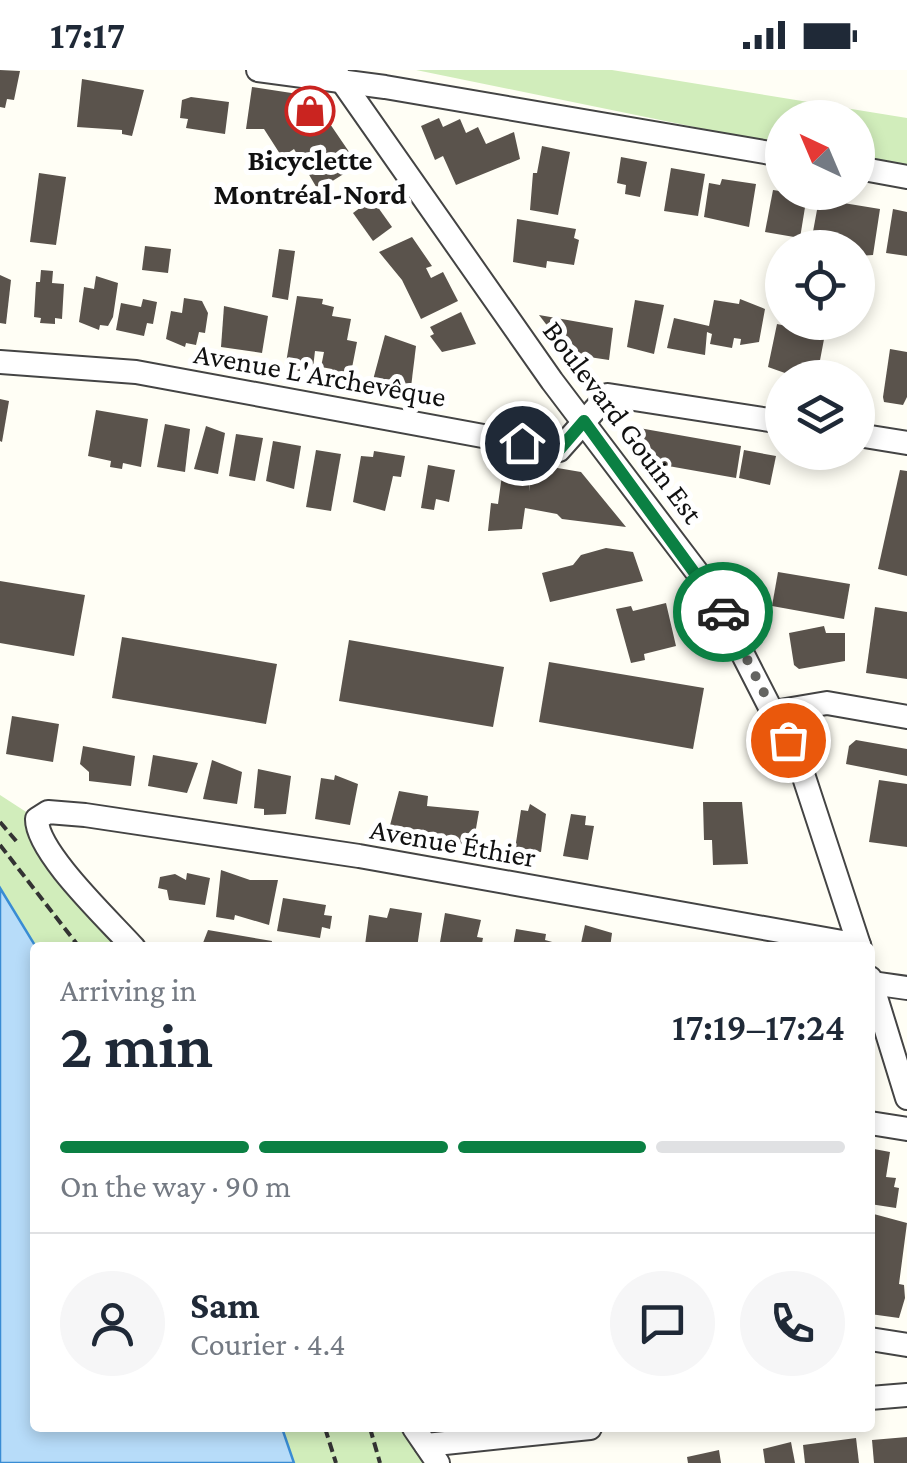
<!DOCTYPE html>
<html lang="en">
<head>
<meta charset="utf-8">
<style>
  :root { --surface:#fff; --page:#f6f6f7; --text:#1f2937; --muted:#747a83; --line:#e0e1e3; --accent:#0b8043 }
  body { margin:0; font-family:"Crimson Pro",serif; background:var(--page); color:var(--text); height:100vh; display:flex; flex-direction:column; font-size:38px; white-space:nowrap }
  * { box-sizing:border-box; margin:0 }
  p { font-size:32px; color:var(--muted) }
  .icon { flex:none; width:55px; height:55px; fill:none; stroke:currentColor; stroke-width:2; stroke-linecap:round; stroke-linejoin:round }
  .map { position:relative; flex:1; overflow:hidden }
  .details { position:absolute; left:30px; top:872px; width:845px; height:490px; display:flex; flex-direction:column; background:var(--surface); border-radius:10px; box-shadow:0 5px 15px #0003 }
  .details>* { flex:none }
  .needle { width:65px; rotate:316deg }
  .tools { position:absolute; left:765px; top:30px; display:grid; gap:20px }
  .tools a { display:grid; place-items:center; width:110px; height:110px; border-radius:50%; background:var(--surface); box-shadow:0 5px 15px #0003; font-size:50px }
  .pin { position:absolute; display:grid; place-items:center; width:85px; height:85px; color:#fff; margin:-42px; border:5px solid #fff; border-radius:50%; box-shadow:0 2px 10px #0007 }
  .courier { position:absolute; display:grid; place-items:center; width:100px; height:100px; margin:-50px; border:8px solid #0b8043; border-radius:50%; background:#fff; color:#222; box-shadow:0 2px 12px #0007 }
  .head em { font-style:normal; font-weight:600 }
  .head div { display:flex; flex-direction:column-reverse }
  .head { display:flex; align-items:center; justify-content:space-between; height:170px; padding:0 30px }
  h1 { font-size:65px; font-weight:600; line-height:75px }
  .bar { display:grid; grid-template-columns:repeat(4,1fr); gap:15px 10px; align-content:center; height:120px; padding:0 30px }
  .bar i { height:12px; border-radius:8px; background:var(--line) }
  .bar .current { background:var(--accent) }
  .bar p { grid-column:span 4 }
  .line { display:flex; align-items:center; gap:25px; padding:0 30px; border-top:2px solid var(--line) }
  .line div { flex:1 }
  .round { display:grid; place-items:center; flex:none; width:105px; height:105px; border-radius:52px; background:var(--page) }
  .status { display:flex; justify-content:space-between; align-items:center; height:70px; padding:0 50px; background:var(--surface); direction:ltr }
  .status svg { height:28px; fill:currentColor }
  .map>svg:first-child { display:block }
  .green { fill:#d1edbb }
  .water { fill:#b7dcf9; stroke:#398cd4; stroke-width:2.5 }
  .building { fill:#5a534c }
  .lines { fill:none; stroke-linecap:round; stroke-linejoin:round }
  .minor-casing { stroke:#444; stroke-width:26 }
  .path { stroke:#333; stroke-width:4; stroke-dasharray:10 5; stroke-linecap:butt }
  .minor { stroke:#fff; stroke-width:22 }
  .done { stroke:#646461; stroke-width:10; stroke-dasharray:0 18 }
  .route { stroke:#0b8043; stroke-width:12 }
  .labels { text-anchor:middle; stroke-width:10; stroke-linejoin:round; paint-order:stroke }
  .poi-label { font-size:30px; font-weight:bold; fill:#111; stroke:#fff }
  .street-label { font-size:30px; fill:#111; stroke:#fff }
</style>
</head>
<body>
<div class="status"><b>17:17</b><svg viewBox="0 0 49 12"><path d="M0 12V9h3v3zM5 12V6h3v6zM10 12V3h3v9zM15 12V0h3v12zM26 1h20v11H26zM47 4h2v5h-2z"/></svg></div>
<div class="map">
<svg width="907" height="1393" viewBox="0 0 907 1393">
  <rect width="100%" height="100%" fill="#fffef5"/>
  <g class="green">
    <polygon points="416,0 612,0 907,48 907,100 858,90 858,48 782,48 782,75"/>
    <polygon points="0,725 37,749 139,877 36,877 0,818"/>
    <polygon points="282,1358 418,1358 435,1393 294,1393"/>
  </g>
  <polygon class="water" points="0,818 36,877 35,1358 282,1358 294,1393 0,1393"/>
  <g class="building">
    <polygon points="0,0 20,1 14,30 7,29 5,38 0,37"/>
    <polygon points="82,9 144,20 132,66 122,64 122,60 77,57"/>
    <polygon points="252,17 311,26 358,95 318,120 294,79 282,87 264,59 246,59"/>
    <polygon points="191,27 229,32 225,64 186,58 188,49 180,48 182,30"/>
    <polygon points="439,48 443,57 460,49 466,63 478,57 486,74 514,62 520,89 456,115 443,86 435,90 421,56"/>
    <polygon points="542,76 570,82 558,145 530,140 533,103 537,103"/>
    <polygon points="621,87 647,92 640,127 625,124 626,115 617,113"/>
    <polygon points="671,98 705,104 698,146 664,141"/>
    <polygon points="39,103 66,107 56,175 30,172"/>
    <polygon points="722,109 756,114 749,157 704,147 709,113 720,115"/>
    <polygon points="773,120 807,125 800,168 765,162"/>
    <polygon points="372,129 392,157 373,171 353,143"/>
    <polygon points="819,129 880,139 873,185 858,186 858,178 810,178"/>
    <polygon points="893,139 907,142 907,186 886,183"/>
    <polygon points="517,149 576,159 574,168 579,170 574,195 547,191 546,198 513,192"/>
    <polygon points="412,167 432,196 426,198 431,208 443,202 458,231 421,249 402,210 379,182"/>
    <polygon points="145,176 171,179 168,203 142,200"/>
    <polygon points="279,179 295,181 288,230 272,227"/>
    <polygon points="41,200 53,201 52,213 64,214 62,249 55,248 55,254 40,253 41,248 34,247 36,212 40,212"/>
    <polygon points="0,205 11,210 6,254 0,253"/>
    <polygon points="96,206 118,213 113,247 108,256 100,255 99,260 79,252 84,217 94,219"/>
    <polygon points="297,226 323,229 322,234 334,237 332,246 351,249 347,270 357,272 351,303 331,303 332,299 321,297 324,282 315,281 313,298 307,297 307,302 292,300 293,294 286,293"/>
    <polygon points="184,228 202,231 208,243 205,263 199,262 196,275 186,273 185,277 166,269 171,241 182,243"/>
    <polygon points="143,229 157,232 153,254 147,253 144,266 116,260 121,233 141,237"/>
    <polygon points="740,229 765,239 759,272 740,275 741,269 734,268 732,278 710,274 712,264 707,262 705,285 667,278 674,248 709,256 714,230 739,234"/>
    <polygon points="635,230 664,235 654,284 627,277"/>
    <polygon points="224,236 268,246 262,283 221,277"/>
    <polygon points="461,242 476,274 442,282 430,266 434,264 430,257"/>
    <polygon points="539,245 613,258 609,290 569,284"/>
    <polygon points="777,254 825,264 817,306 800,303 799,308 768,297"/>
    <polygon points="385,265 416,276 411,317 373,310"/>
    <polygon points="890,279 907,282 907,327 903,335 884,332 883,327"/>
    <polygon points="0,329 9,331 2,372 0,371"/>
    <polygon points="96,340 148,349 141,397 123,393 122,399 110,397 111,391 88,386"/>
    <polygon points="165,354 190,359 185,402 157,397"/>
    <polygon points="206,356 225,363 218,404 194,399"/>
    <polygon points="639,358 741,376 736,408 657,394 633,363"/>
    <polygon points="236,364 263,368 255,411 229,406"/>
    <polygon points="273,371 301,376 294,419 266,411"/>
    <polygon points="316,380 341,384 331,441 306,437"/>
    <polygon points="744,380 776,386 770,415 739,408"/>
    <polygon points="374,381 405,386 401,407 393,406 385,441 353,432 361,386 373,387"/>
    <polygon points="512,394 531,402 529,421 534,394 581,402 626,457 562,449 557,444 525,438 522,459 488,461 491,433 498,434 503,398 512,399"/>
    <polygon points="428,395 455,400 449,432 436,429 434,440 421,438"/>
    <polygon points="900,400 907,401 907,506 878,499"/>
    <polygon points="606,478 633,482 643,511 550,532 542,503 573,495 581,485"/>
    <polygon points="778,502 850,514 844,549 772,536"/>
    <polygon points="0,511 85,525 74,586 0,573"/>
    <polygon points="666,533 676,576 644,584 645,590 631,593 616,539 631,536 633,541"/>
    <polygon points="875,537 907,542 907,609 866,603"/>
    <polygon points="824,556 826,563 845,563 845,591 799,599 794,595 789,563"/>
    <polygon points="122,567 277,594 266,654 112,628"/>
    <polygon points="349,570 504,597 493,657 339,631"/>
    <polygon points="549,592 704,618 693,679 539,652"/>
    <polygon points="12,646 59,654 53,692 6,684"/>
    <polygon points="856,670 907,679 907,706 846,694 849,676"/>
    <polygon points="83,676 135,686 131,716 89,711 89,702 80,694"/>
    <polygon points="153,685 198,693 187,723 148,716"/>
    <polygon points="212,690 242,702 237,734 203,729"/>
    <polygon points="258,699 291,706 286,744 264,745 264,739 254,738"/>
    <polygon points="335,705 358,714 350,755 315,749 321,708 334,710"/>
    <polygon points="879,710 907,714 907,777 869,772"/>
    <polygon points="399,721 428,726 427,736 479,741 473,776 388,763"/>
    <polygon points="703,732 742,732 748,794 713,795 712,770 704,770"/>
    <polygon points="530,734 546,744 541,782 515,779 521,740 528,741"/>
    <polygon points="571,744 586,746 585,755 594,756 588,790 563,786"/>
    <polygon points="221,800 250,810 278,810 269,855 235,845 234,850 216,847"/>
    <polygon points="187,803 210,808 205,835 169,830 167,820 158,818 160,807 175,804 186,810"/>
    <polygon points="283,828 326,835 324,845 332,846 330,859 322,857 320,868 277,861"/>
    <polygon points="390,838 422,843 417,878 365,875 369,845 387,848"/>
    <polygon points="445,843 481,850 477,867 483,868 481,878 439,878"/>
    <polygon points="585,855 612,863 610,878 580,878"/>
    <polygon points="516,859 546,864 545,870 574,878 518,878 513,876"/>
    <polygon points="208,860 272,871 271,878 201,878"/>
    <polygon points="874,1079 890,1082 886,1107 896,1108 894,1117 899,1118 896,1138 870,1134"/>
    <polygon points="870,1143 907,1153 899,1214 904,1215 905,1228 899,1248 870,1244"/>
    <polygon points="907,1367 907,1393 874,1393 872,1370"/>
    <polygon points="856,1368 859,1393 805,1393 803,1375"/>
    <polygon points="791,1372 795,1393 765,1393 763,1379"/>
    <polygon points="719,1380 721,1393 688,1393 687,1387"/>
  </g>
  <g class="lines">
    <g class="minor-casing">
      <g id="minor">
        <polyline points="258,0 385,17 782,85"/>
        <polyline points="334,0 552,311 709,518 801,698 860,878"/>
        <polyline points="858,98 907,107"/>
        <polyline points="0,292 136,302 559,380 608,325 782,352"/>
        <polyline points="858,365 907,373"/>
        <polyline points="774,642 827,633 907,647"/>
        <path d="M134 878C110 851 36 782 37 749L48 742 85 745 359 786 859 875"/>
        <polyline points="870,908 907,1028"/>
        <polyline points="872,913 907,918"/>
        <polyline points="870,1053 907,1059"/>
        <polyline points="870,1269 907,1275"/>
        <polyline points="870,1328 907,1325"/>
        <polyline points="414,1358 438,1393"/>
        <polyline points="426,1375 590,1358"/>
      </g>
    </g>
    <g class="path">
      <polyline points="0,752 17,772"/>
      <polyline points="0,775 80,878"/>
      <polyline points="325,1358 336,1393"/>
      <polyline points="370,1358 380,1393"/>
    </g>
    <use href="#minor" class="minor"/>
  </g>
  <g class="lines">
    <polyline class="done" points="723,542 788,670"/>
    <polyline class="route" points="522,373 559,380 584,351 723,542"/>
  </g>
  <defs>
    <g id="shop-ring" transform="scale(2.5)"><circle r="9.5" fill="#fff" stroke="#ca2420" stroke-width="1.5"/><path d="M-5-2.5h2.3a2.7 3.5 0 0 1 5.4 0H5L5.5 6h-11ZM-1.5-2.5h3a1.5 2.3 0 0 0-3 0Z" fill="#ca2420"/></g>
  </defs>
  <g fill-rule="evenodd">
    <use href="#shop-ring" x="310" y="41"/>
  </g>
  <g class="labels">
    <g class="poi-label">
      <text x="310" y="100">Bicyclette<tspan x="310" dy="34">Montréal-Nord</tspan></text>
    </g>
    <g class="street-label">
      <text transform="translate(320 305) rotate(10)" y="10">Avenue L'Archevêque</text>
      <text transform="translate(623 352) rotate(53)" y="10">Boulevard Gouin Est</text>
      <text transform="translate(453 773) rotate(10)" y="10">Avenue Éthier</text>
    </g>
  </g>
</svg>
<div class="tools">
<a><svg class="needle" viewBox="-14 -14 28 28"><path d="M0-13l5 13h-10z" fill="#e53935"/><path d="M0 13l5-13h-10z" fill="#747a83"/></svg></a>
<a><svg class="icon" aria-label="locate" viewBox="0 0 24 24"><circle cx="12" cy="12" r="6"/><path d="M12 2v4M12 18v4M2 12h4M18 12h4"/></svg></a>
<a><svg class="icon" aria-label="layers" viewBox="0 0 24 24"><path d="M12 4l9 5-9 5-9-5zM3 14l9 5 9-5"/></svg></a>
</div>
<div class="pin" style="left:788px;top:670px;background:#ea580c"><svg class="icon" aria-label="bag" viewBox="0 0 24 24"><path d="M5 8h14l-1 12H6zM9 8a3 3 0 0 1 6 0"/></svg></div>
<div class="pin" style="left:522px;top:373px;background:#1f2937"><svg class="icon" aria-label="home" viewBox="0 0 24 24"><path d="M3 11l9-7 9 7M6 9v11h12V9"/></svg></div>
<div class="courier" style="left:723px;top:542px"><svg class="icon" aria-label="car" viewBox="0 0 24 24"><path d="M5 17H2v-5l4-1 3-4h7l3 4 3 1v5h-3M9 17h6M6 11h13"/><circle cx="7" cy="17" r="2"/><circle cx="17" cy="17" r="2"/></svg></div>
<section class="details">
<div class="head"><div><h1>2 min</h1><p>Arriving in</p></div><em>17:19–17:24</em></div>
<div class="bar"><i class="current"></i><i class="current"></i><i class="current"></i><i></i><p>On the way · 90 m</p></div>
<div class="line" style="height:180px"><a class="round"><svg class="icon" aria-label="person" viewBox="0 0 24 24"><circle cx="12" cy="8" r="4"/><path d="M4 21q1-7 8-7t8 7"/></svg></a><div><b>Sam</b><p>Courier · 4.4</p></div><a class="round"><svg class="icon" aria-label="chat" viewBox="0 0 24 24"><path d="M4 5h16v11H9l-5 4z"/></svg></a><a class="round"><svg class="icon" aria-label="phone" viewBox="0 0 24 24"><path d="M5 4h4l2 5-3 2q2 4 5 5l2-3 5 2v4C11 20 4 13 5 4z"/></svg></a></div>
</section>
</div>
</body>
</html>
